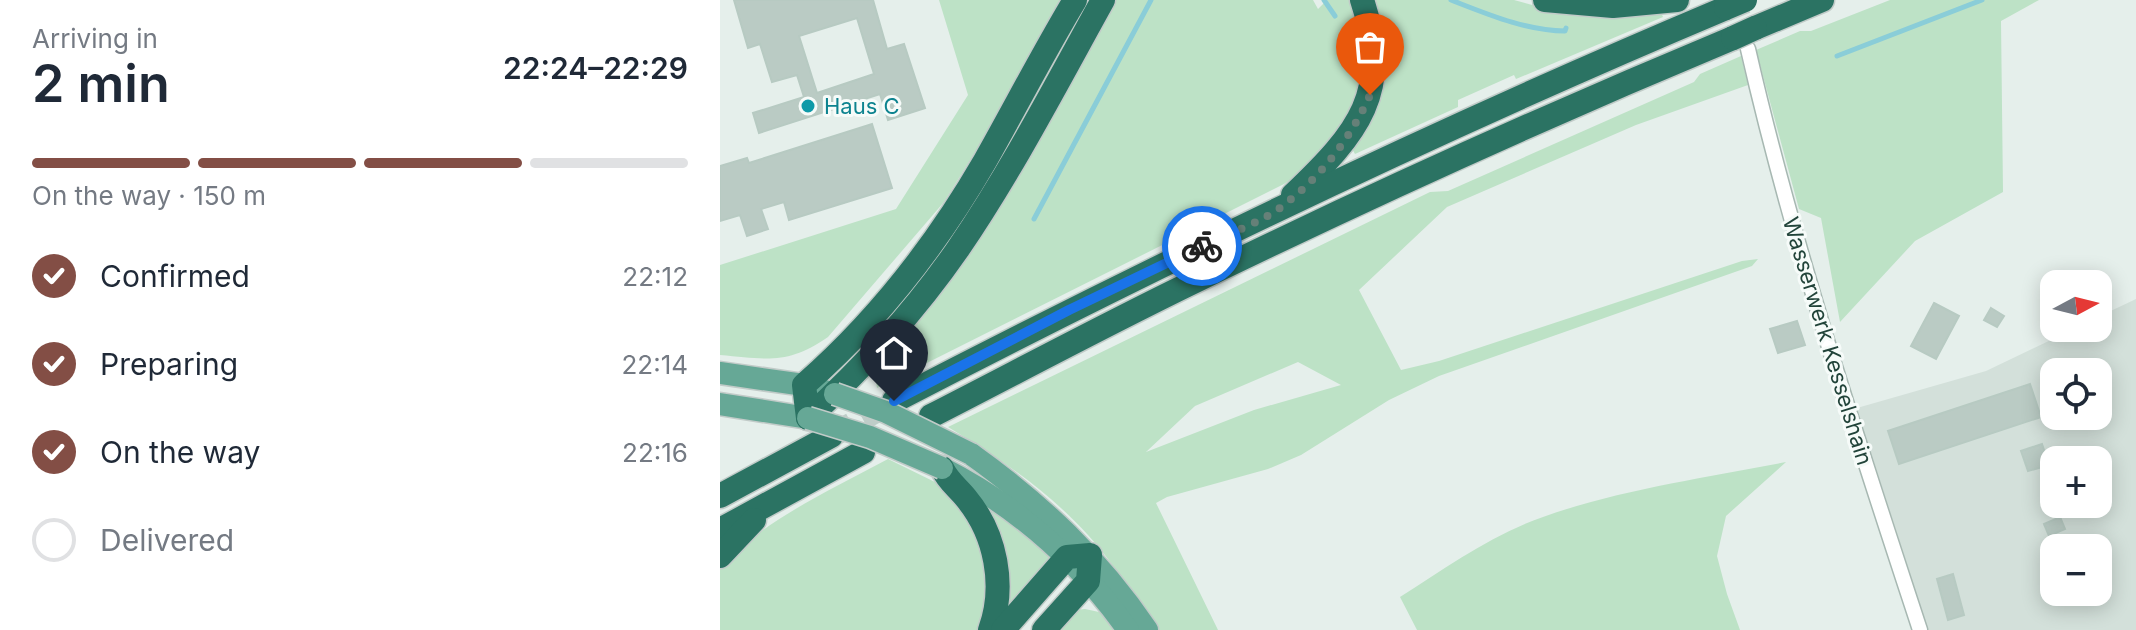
<!DOCTYPE html>
<html lang="en">
<head>
<meta charset="utf-8">
<style>
  :root { --surface:#fff; --page:#f2f2f3; --text:#1f2937; --muted:#747a83; --line:#e0e1e3; --accent:#834e45 }
  body { margin:0; font-family:Inter,sans-serif; background:var(--page); color:var(--text); height:100vh; display:flex; flex-direction:column; font-size:30px; white-space:nowrap }
  * { box-sizing:border-box; margin:0 }
  p { font-size:26px; color:var(--muted) }
  .icon { flex:none; width:44px; height:44px; fill:none; stroke:currentColor; stroke-width:2; stroke-linecap:round; stroke-linejoin:round }
  .map { position:relative; flex:1; overflow:hidden }
  .sheet { display:flex; flex-direction:column; background:var(--surface); width:720px }
  .sheet>* { flex:none }
  .needle { width:52px; rotate:83deg }
  .buttons { position:absolute; left:1320px; top:270px; display:grid; gap:16px }
  .buttons a { display:grid; place-items:center; width:72px; height:72px; border-radius:16px; background:var(--surface); box-shadow:0 4px 20px #0003; font-size:40px }
  .pin { position:absolute; display:grid; place-items:center; width:68px; height:68px; color:#fff; margin:-82px -34px; border-radius:50% 50% 50% 0; rotate:-45deg; box-shadow:0 0 8px #0007 }
  .pin .icon { rotate:45deg }
  .courier { position:absolute; display:grid; place-items:center; width:80px; height:80px; margin:-40px; border:6px solid #1a73e8; border-radius:50%; background:#fff; color:#222; box-shadow:0 2px 10px #0007 }
  .headline em { font-style:normal; font-weight:600 }
  .headline div { display:flex; flex-direction:column-reverse }
  .headline { display:flex; align-items:center; justify-content:space-between; height:136px; padding:0 32px }
  h1 { font-size:52px; font-weight:600; line-height:60px }
  .bar { display:grid; grid-template-columns:repeat(4,1fr); gap:12px 8px; align-content:center; height:96px; padding:0 32px }
  .bar i { height:10px; border-radius:6px; background:var(--line) }
  .bar .selected { background:var(--accent) }
  .bar p { grid-column:span 4 }
  ol { padding:0 32px; list-style:none }
  li { display:flex; align-items:center; gap:24px; height:88px }
  li p { margin-inline-start:auto }
  li .icon { padding:8px; border-radius:50%; background:var(--accent); color:#fff; stroke-width:4 }
  li:last-child { color:var(--muted) }
  li i { width:44px; height:44px; border:4px solid var(--line); border-radius:50% }
  main { display:flex; flex:1; min-height:0 }
  .map>svg:first-child { display:block }
  .built { fill:#d3e0da; fill-rule:evenodd }
  .green { fill:#bde2c6; fill-rule:evenodd }
  .lines { fill:none; stroke-linecap:round; stroke-linejoin:round }
  .stream { stroke:#8acdd8; stroke-width:5 }
  .building { fill:#bacbc4; stroke:#b7cac2; stroke-width:2; fill-rule:evenodd }
  .motorway-tunnel { stroke:#becdc8; stroke-width:24; stroke-dasharray:24 12; stroke-linecap:butt }
  .minor-casing { stroke:#a7b8b2; stroke-width:17 }
  .primary-casing { stroke:#c1cbc8; stroke-width:25 }
  .motorway-casing { stroke:#c1cbc8; stroke-width:27 }
  .minor { stroke:#fff; stroke-width:14 }
  .primary { stroke:#66a896; stroke-width:22 }
  .motorway { stroke:#2b7363; stroke-width:24 }
  .primary-bridge-casing { stroke:#c1cbc8; stroke-width:25; stroke-linecap:butt }
  .motorway-bridge-casing { stroke:#c1cbc8; stroke-width:27; stroke-linecap:butt }
  .primary-bridge { stroke:#66a896; stroke-width:22 }
  .motorway-bridge { stroke:#2b7363; stroke-width:24 }
  .done { stroke:#668078; stroke-width:8; stroke-dasharray:0 14.4 }
  .route { stroke:#1a73e8; stroke-width:10 }
  .culture-dot { fill:#0f9aa8; stroke:#f6fbf9; stroke-width:3 }
  .labels { text-anchor:middle; stroke-width:6; stroke-linejoin:round; paint-order:stroke }
  .culture-label { font-size:22px; fill:#0d838f; stroke:#f6fbf9; text-anchor:start }
  .street-label { font-size:22px; fill:#22443a; stroke:#f6fbf9 }
</style>
</head>
<body>
<main>
<section class="sheet">
<div class="headline"><div><h1>2 min</h1><p>Arriving in</p></div><em>22:24–22:29</em></div>
<div class="bar"><i class="selected"></i><i class="selected"></i><i class="selected"></i><i></i><p>On the way · 150 m</p></div>
<ol>
<li><svg class="icon" aria-label="check" viewBox="0 0 24 24"><path d="M5 12l5 5 9-10"/></svg>Confirmed<p>22:12</p></li>
<li><svg class="icon" aria-label="check" viewBox="0 0 24 24"><path d="M5 12l5 5 9-10"/></svg>Preparing<p>22:14</p></li>
<li><svg class="icon" aria-label="check" viewBox="0 0 24 24"><path d="M5 12l5 5 9-10"/></svg>On the way<p>22:16</p></li>
<li><i></i>Delivered</li>
</ol>
</section>
<div class="map">
<svg width="1416" height="630" viewBox="0 0 1416 630">
  <rect width="100%" height="100%" fill="#e5efeb"/>
  <path class="built" d="M1416 299V630H1208L1148 443 1130 410 1266 371 1356 328H1378V317ZM1334 372H1378V416H1334ZM1334 460H1378V504H1334ZM1334 548H1378V592H1334Z"/>
  <g class="green">
    <path d="M219 0H341L262 141 224 202 108 337C68 365 47 359 0 355V265L176 209 248 95Z"/>
    <polygon points="395,0 593,0 598,9 607,0 634,0 647,49 639,107 592,167 564,184 157,388 155,376 160,361"/>
    <polygon points="652,0 794,0 823,8 940,10 943,17 796,79 794,75 738,100 738,107 635,154 631,147"/>
    <polygon points="1170,0 1319,0 1281,21 1283,192 1195,241 1120,322 1101,218 1079,209 1036,50 1080,31 1091,31"/>
    <path d="M1021 56 1028 85 916 125 727 207 639 290 681 370 719 361 1022 261 1038 259 1032 266 719 376 669 400 581 455 548 469 447 497 436 503 498 630H436C415 598 394 563 368 535 328 491 279 458 228 427L710 192 728 191 974 82 980 74ZM578 362 621 385 534 410 426 452 475 406Z"/>
    <path d="M168 459 221 485 251 520 269 568 263 630H0V567C47 518 109 491 168 459Z"/>
    <path d="M1066 462 1006 516 997 556 1007 594 1020 630H697L680 597C726 568 771 535 823 517 901 489 985 478 1066 462Z"/>
    <polygon points="254,494 333,554 283,619"/>
    <polygon points="365,609 379,612 400,630 331,630 356,610"/>
  </g>
  <g class="lines">
    <g class="stream">
      <polyline points="604,0 615,16"/>
      <path d="M731 0C767 14 807 31 845 31L846 28"/>
      <polyline points="1117,56 1262,0"/>
      <polyline points="314,219 431,0"/>
    </g>
  </g>
  <g class="building">
    <path d="M14 0H153L167 49 184 44 205 108 168 120 160 94 39 133 33 113 84 97 77 75 52 82 40 44 28 48ZM137 18 154 74 97 93 79 36Z"/>
    <polygon points="152,124 172,188 69,220 64,202 41,209 48,229 27,236 20,215 0,221 0,166 27,158 29,163"/>
    <polygon points="1214,303 1239,316 1216,359 1191,346"/>
    <polygon points="1271,308 1284,316 1277,327 1264,320"/>
    <polygon points="1077,321 1085,345 1058,353 1050,329"/>
    <polygon points="1310,384 1321,417 1179,464 1168,431"/>
    <polygon points="1322,444 1329,465 1308,471 1301,451"/>
    <polygon points="1340,517 1345,529 1329,536 1324,524"/>
    <polygon points="1233,574 1244,615 1228,620 1217,579"/>
  </g>
  <g class="lines">
    <polyline class="motorway-tunnel" points="111,436 174,401"/>
    <g class="minor-casing">
      <path id="minor" d="M1028 49C1073 246 1137 438 1200 630"/>
    </g>
    <g class="primary-casing">
      <g id="primary">
        <polyline points="0,373 84,385 115,394"/>
        <polyline points="0,404 88,418"/>
        <path d="M251 454C321 504 379 559 427 630"/>
        <path d="M222 468C297 506 359 561 408 630"/>
      </g>
    </g>
    <g class="motorway-casing">
      <g id="motorway">
        <polyline points="825,0 893,6 957,0"/>
        <polyline points="1035,28 1102,0"/>
        <path d="M573 195C638 133 673 92 642 0"/>
        <path d="M174 401C446 260 723 127 1006 8"/>
        <path d="M211 416C295 373 379 328 465 286 645 198 828 115 1013 38"/>
        <path d="M88 418C144 367 195 311 238 249 292 170 337 83 383 0"/>
        <path d="M88 418 84 385C156 322 217 244 265 161 295 108 323 53 355 0"/>
        <path d="M222 468C228 481 237 487 246 498 276 534 286 586 270 630"/>
        <polyline points="0,496 111,436"/>
        <polyline points="0,530 143,452"/>
        <polyline points="0,556 34,520"/>
        <polyline points="283,630 347,557 370,555 368,581 324,630"/>
      </g>
    </g>
    <use href="#minor" class="minor"/>
    <use href="#primary" class="primary"/>
    <use href="#motorway" class="motorway"/>
    <g class="primary-bridge-casing">
      <g id="primary-bridge">
        <polyline points="115,394 166,412 251,454"/>
        <polyline points="88,418 150,437 222,468"/>
      </g>
    </g>
    <g class="motorway-bridge-casing">
      <g id="motorway-bridge">
        <polyline points="1006,8 1025,0"/>
        <polyline points="1013,38 1035,28"/>
      </g>
    </g>
    <use href="#primary-bridge" class="primary-bridge"/>
    <use href="#motorway-bridge" class="motorway-bridge"/>
  </g>
  <g class="lines">
    <path class="done" d="M482 246C506 234 541 223 561 207 600 178 631 138 650 95"/>
    <polyline class="route" points="174,401 349,310 482,246"/>
  </g>
  <circle class="culture-dot" cx="88" cy="106" r="8"/>
  <g class="labels">
    <g class="culture-label">
      <text x="104" y="114">Haus C</text>
    </g>
    <g class="street-label">
      <text transform="translate(1108 341) rotate(73)" y="8">Wasserwerk Kesselshain</text>
    </g>
  </g>
</svg>
<div class="buttons">
<a><svg class="needle" viewBox="-14 -14 28 28"><path d="M0-13l5 13h-10z" fill="#e53935"/><path d="M0 13l5-13h-10z" fill="#747a83"/></svg></a>
<a><svg class="icon" aria-label="locate" viewBox="0 0 24 24"><circle cx="12" cy="12" r="6"/><path d="M12 2v4M12 18v4M2 12h4M18 12h4"/></svg></a>
<a>+</a>
<a>−</a>
</div>
<div class="pin" style="left:650px;top:95px;background:#ea580c"><svg class="icon" aria-label="bag" viewBox="0 0 24 24"><path d="M5 8h14l-1 12H6zM9 8a3 3 0 0 1 6 0"/></svg></div>
<div class="pin" style="left:174px;top:401px;background:#1f2937"><svg class="icon" aria-label="home" viewBox="0 0 24 24"><path d="M3 11l9-7 9 7M6 9v11h12V9"/></svg></div>
<div class="courier" style="left:482px;top:246px"><svg class="icon" aria-label="bike" viewBox="0 0 24 24"><circle cx="6" cy="16" r="4"/><circle cx="18" cy="16" r="4"/><path d="M6 16l4-8h5l3 8M10 8l3 8H6M13 5h3"/></svg></div>
</div>
</main>
</body>
</html>
